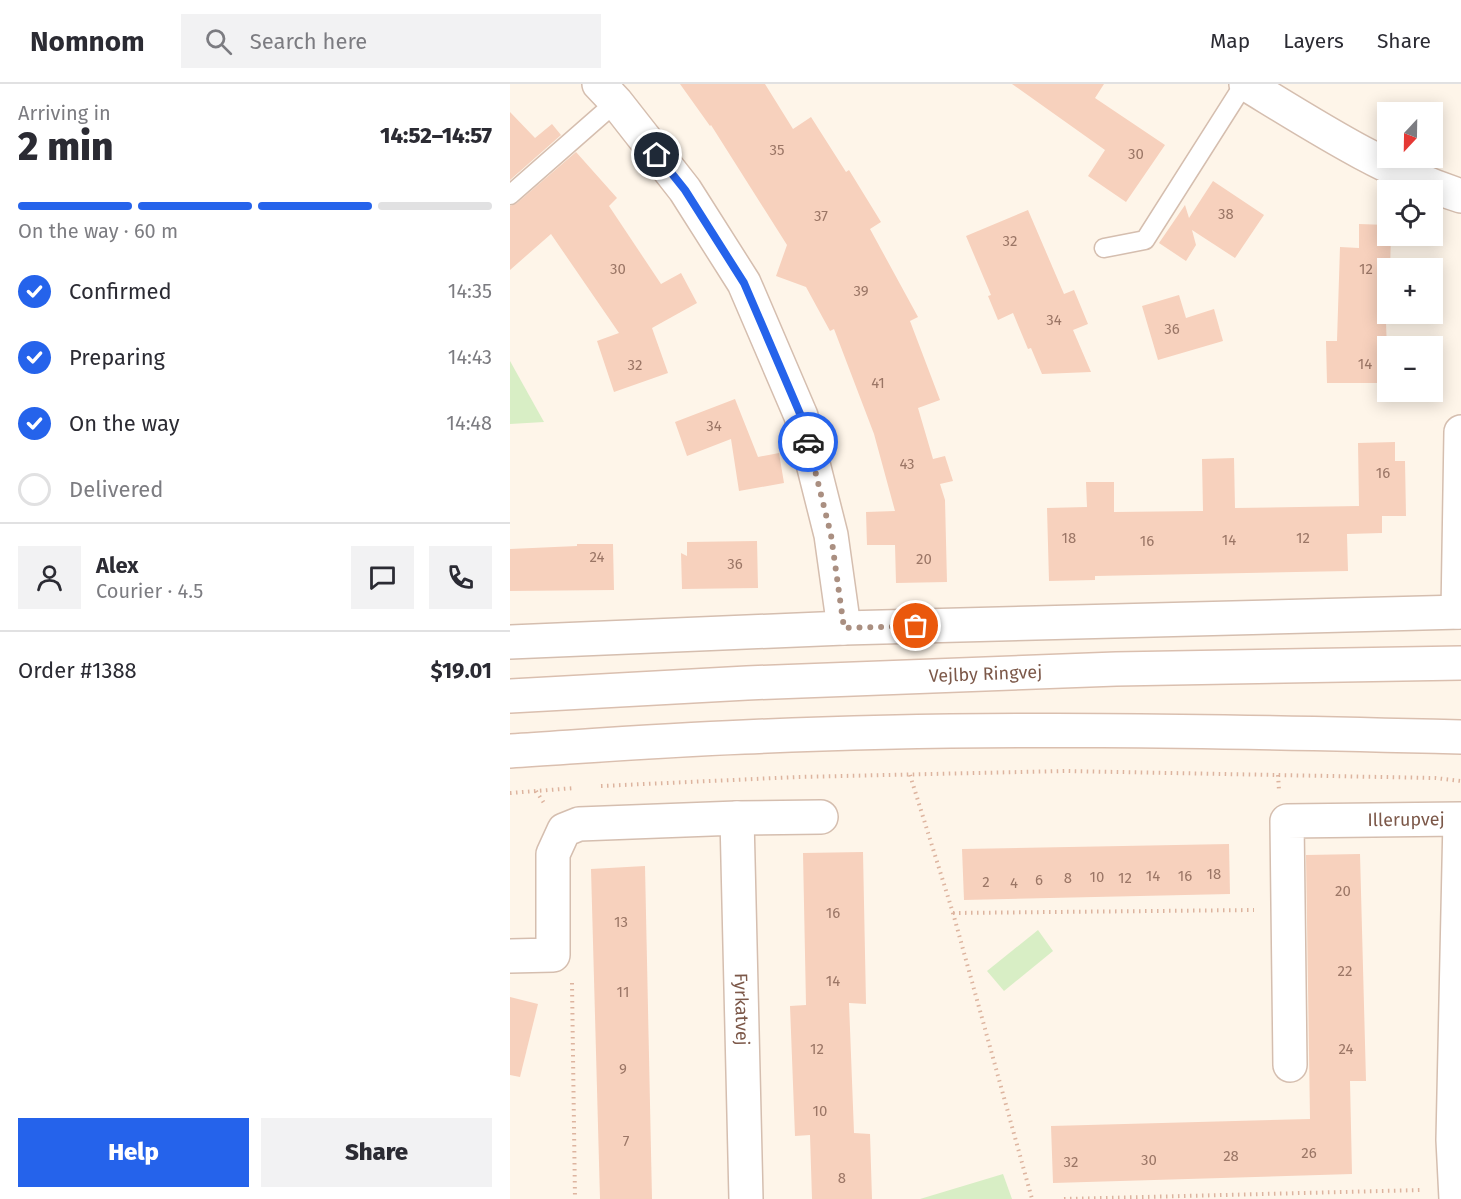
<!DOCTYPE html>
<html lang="en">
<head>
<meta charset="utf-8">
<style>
  :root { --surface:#fff; --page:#f2f2f3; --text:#2b2b33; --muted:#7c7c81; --line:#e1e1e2; --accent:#2563eb }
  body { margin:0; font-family:"Fira Sans",sans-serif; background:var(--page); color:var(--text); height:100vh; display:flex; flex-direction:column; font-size:22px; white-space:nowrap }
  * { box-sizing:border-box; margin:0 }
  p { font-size:20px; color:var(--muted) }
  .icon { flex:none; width:33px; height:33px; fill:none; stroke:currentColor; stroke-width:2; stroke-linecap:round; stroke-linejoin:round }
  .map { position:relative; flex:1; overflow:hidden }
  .details { display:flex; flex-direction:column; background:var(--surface); width:510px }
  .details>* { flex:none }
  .needle { width:39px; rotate:202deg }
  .controls { position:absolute; left:867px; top:18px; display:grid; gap:12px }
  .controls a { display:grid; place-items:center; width:66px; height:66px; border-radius:0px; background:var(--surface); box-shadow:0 3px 15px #0003; font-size:30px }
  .pin { position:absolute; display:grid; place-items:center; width:51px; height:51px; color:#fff; margin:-26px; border:3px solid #fff; border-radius:50%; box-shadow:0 2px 6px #0007 }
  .courier { position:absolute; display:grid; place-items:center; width:60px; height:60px; margin:-30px; border:4px solid #2563eb; border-radius:50%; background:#fff; color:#222; box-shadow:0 2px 8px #0007 }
  .headline em { font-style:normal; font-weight:800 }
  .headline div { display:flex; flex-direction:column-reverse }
  .headline { display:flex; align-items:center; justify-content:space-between; height:102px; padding:0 18px }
  h1 { font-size:39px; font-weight:800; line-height:45px }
  .bar { display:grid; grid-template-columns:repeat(4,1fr); gap:9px 6px; align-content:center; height:72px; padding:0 18px }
  .bar i { height:8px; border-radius:4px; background:var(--line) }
  .bar .selected { background:var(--accent) }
  .bar p { grid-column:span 4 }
  .line { display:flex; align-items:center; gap:15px; padding:0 18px; border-top:2px solid var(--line) }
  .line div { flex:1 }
  .round { display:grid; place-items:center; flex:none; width:63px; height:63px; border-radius:0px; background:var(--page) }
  ol { padding:0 18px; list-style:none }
  li { display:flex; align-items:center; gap:18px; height:66px }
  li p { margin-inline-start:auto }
  li .icon { padding:6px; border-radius:50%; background:var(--accent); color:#fff; stroke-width:4 }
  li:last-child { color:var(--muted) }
  li i { width:33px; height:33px; border:3px solid var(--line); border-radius:50% }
  .button { display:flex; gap:12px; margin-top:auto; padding:12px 18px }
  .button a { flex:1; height:69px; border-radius:0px; background:var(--accent); color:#fff; font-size:24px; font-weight:800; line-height:69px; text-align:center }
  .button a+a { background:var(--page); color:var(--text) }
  header { display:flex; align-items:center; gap:36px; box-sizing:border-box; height:84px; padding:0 30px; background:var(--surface); border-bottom:2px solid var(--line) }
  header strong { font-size:28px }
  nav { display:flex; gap:33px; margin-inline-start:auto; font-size:21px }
  .search { width:420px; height:54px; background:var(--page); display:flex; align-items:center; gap:15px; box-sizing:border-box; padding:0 21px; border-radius:0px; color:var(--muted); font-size:22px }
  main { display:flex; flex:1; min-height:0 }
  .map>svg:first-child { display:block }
  .green { fill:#d8eec5 }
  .building { fill:#f7d1bd }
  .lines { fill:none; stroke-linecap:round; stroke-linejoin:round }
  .lane-casing { stroke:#d5beaf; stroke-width:21 }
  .street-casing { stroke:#d5beaf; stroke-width:36 }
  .secondary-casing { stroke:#dabfaf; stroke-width:36 }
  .path { stroke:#ddb49f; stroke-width:4; stroke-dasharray:1.5 4.5; stroke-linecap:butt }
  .lane { stroke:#fff; stroke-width:18 }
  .street { stroke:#fff; stroke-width:33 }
  .secondary { stroke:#fff; stroke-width:33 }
  .done { stroke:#aa8f81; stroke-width:6; stroke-dasharray:0 10.8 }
  .route { stroke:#2563eb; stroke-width:8 }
  .labels { text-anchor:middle; stroke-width:4.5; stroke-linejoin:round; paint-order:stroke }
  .number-label { font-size:15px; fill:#9b7666 }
  .street-label { font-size:18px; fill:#7c5849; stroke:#fff9f1 }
</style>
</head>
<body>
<header>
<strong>Nomnom</strong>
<div class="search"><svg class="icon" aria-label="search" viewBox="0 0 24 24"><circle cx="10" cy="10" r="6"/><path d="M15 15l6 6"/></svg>Search here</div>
<nav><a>Map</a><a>Layers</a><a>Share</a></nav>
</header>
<main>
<section class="details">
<div class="headline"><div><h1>2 min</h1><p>Arriving in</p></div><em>14:52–14:57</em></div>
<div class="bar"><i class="selected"></i><i class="selected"></i><i class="selected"></i><i></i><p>On the way · 60 m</p></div>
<ol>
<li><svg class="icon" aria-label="check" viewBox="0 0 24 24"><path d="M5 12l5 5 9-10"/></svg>Confirmed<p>14:35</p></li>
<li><svg class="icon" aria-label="check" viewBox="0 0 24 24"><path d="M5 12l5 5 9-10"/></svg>Preparing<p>14:43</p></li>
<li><svg class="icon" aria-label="check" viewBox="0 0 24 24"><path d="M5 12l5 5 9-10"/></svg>On the way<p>14:48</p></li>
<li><i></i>Delivered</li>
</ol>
<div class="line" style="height:108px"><a class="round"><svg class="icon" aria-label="person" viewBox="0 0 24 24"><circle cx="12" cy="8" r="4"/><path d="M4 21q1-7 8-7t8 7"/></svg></a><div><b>Alex</b><p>Courier · 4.5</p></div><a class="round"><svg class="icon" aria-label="chat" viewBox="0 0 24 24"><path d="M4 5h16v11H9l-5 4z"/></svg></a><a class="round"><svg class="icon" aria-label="phone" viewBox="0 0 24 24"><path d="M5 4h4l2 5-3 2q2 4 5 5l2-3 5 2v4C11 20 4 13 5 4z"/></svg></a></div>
<div class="line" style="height:78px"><div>Order #1388</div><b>$19.01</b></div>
<div class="button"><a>Help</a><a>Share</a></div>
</section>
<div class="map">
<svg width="951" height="1115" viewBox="0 0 951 1115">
  <rect width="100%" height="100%" fill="#fef5e9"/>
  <g class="green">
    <polygon points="0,277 34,338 0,340"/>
    <polygon points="528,846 543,867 494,907 477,887"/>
    <polygon points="493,1090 502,1115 410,1115"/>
  </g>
  <g class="building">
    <polygon points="170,0 255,0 283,45 301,33 336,88 339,86 371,138 360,145 408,233 400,237 430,316 408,324 423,375 435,372 443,397 430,400 435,416 437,498 386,499 385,461 357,461 356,428 385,427 364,350 324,245 320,247 296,203 266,192 277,161 201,41 200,42"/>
    <polygon points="502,0 594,0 585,14 655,61 616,118 578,92 595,66"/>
    <polygon points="0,28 25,54 42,40 51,51 0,96"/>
    <polygon points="66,68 107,114 99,122 151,200 171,189 187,219 142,244 158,289 104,308 87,257 109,249 41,150 0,186 0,122 7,119"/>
    <polygon points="703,97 754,131 725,174 682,146 686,161 676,177 649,159 675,121 679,134"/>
    <polygon points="518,126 554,210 564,206 578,240 563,246 581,288 532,290 521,264 518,265 503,229 488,236 478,212 481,211 456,152"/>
    <polygon points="849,140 878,141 878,152 881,152 880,184 878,184 878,208 875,208 878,298 877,299 817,299 816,257 827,257 830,163 849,164"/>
    <polygon points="669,211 676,234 704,225 713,257 648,276 632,222"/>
    <polygon points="225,315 248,373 269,369 274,399 229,407 221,355 177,372 165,338"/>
    <polygon points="885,358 885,377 895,377 896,432 872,432 872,449 837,450 838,487 585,492 585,496 539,497 537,424 577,423 576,398 604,398 604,428 693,427 692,375 724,374 725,424 849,422 848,359"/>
    <polygon points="247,457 248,504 172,505 171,469 177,472 177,458"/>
    <polygon points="67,460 103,460 104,506 0,507 0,465 67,462"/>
    <polygon points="719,760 720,810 454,816 452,765"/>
    <polygon points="353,768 356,920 339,919 344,1049 360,1050 362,1115 302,1115 300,1051 285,1052 280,922 296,921 293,769"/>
    <polygon points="850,770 856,997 840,997 842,1090 543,1099 541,1042 800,1035 796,771"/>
    <polygon points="135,782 142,1115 90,1115 81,785"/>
    <polygon points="0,913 28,920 10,993 0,991"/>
  </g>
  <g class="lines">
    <g class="lane-casing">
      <g id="lane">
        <polyline points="0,111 106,18"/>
        <polyline points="594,164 635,156 734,0"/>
      </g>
    </g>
    <g class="street-casing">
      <g id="street">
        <polyline points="89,0 106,18 175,106 234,199 291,332 321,451 334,544"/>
        <path d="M736 0C805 42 874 87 951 112"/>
        <polyline points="948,528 951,348"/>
        <polyline points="0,558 334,544 951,528"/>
        <polyline points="227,734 311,733"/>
        <path id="s1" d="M0 872 43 871V770L54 746 69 740 227 734 236 1115"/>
        <path id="s2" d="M780 981 777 737 950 735 943 1056 946 1115"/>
      </g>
    </g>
    <g class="secondary-casing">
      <g id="secondary">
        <path id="s3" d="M0 612 237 599 606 585 951 579"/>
        <path d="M0 667C78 662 156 656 234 653 473 642 712 647 951 653"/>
      </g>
    </g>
    <g class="path">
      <polyline points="400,691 443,829 522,1115"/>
      <polyline points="768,691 769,706"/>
      <polyline points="91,702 288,693 555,687 925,694 951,697"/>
      <polyline points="26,707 34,719"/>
      <polyline points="0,709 65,704"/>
      <polyline points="443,829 744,826"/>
      <polyline points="62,899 65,1115"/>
      <polyline points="554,1115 912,1106"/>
    </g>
    <use href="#lane" class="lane"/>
    <use href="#street" class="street"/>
    <use href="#secondary" class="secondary"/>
  </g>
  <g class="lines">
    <polyline class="done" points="298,358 321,451 334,544 406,542"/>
    <polyline class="route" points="147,71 175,106 234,199 291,332 298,358"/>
  </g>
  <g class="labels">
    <g class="number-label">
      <text x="267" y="71">35</text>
      <text x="626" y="75">30</text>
      <text x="716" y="135">38</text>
      <text x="311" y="137">37</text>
      <text x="500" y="162">32</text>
      <text x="108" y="190">30</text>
      <text x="856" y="190">12</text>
      <text x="351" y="212">39</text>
      <text x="544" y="241">34</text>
      <text x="662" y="250">36</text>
      <text x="855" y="285">14</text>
      <text x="125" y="286">32</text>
      <text x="368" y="304">41</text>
      <text x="204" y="347">34</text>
      <text x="397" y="385">43</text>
      <text x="873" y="394">16</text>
      <text x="559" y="459">18</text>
      <text x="793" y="459">12</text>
      <text x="719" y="461">14</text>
      <text x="637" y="462">16</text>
      <text x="87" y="478">24</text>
      <text x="414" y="480">20</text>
      <text x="225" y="485">36</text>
      <text x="704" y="795">18</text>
      <text x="643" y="797">14</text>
      <text x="675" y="797">16</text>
      <text x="587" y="798">10</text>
      <text x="558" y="799">8</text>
      <text x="615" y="799">12</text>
      <text x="529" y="801">6</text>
      <text x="476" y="803">2</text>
      <text x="504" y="804">4</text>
      <text x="833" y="812">20</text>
      <text x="323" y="834">16</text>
      <text x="111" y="843">13</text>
      <text x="835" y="892">22</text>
      <text x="323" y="902">14</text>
      <text x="113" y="913">11</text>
      <text x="307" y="970">12</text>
      <text x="836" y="970">24</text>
      <text x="113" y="990">9</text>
      <text x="310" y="1032">10</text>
      <text x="116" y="1062">7</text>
      <text x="799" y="1074">26</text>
      <text x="721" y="1077">28</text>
      <text x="639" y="1081">30</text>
      <text x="561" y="1083">32</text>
      <text x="332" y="1099">8</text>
    </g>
    <g class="street-label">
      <text dy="6" stroke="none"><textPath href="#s3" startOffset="476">Vejlby Ringvej</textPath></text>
      <text dy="6" stroke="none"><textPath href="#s2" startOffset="363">Illerupvej</textPath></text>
      <text dy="6" stroke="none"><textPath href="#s1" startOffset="536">Fyrkatvej</textPath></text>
    </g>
  </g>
</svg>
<div class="controls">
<a><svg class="needle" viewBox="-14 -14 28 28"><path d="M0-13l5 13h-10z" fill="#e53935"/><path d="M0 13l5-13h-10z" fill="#7c7c81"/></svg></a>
<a><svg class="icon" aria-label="locate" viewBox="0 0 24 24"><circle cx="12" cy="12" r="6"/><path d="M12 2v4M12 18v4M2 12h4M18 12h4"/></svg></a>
<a>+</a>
<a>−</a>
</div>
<div class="pin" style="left:406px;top:542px;background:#ea580c"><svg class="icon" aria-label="bag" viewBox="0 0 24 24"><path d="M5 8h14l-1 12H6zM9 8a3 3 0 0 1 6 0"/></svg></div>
<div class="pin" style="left:147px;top:71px;background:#1f2937"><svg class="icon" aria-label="home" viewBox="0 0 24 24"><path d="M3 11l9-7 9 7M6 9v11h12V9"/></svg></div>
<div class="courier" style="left:298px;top:358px"><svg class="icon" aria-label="car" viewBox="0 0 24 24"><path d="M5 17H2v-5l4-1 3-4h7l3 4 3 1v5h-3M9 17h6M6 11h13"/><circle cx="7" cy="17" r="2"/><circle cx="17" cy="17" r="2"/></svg></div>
</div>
</main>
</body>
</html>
